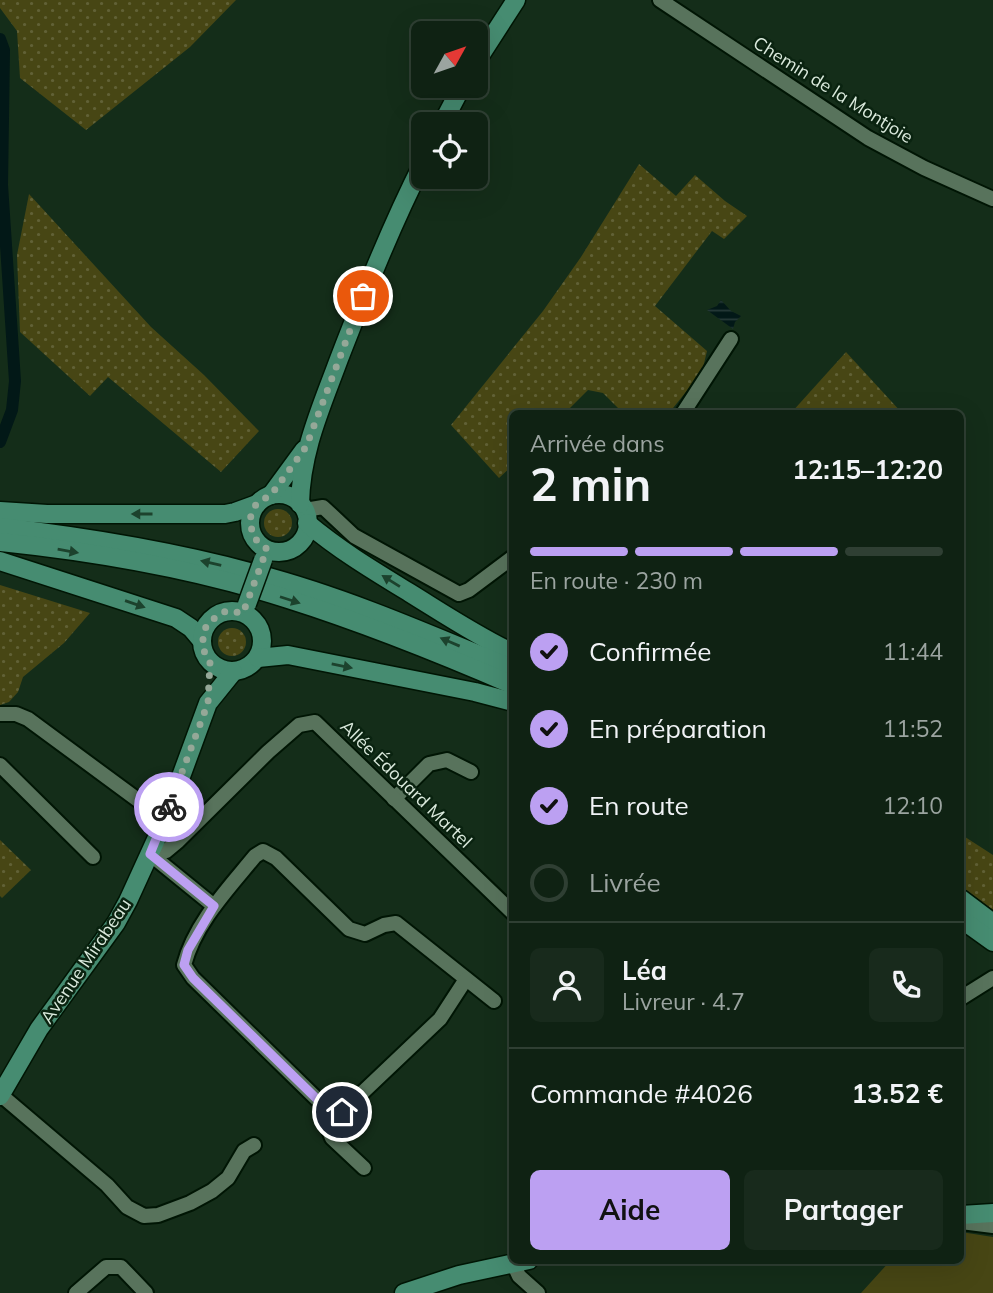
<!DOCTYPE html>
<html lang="fr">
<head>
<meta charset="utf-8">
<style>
  :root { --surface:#0f2213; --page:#182a1c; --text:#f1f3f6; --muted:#9ba4a0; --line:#2f3f33; --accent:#bca0f2 }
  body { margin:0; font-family:Mulish,sans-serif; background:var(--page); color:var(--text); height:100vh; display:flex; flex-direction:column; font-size:26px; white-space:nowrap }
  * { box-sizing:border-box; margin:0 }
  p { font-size:23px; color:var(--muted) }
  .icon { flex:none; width:38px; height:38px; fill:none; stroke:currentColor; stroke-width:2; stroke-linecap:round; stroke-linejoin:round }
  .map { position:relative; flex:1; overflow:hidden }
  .details { position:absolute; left:509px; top:410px; width:455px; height:854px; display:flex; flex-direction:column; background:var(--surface); border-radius:10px; box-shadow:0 7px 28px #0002,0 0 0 2px var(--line) }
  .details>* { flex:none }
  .needle { width:46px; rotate:50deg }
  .controls { position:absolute; left:411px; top:21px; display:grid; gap:14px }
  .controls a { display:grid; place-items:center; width:77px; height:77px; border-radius:10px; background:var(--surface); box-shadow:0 7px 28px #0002,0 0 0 2px var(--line); font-size:35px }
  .pin { position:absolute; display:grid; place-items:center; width:60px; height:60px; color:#fff; margin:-30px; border:4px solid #fff; border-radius:50%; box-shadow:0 2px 7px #0007 }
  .courier { position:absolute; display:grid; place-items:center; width:70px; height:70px; margin:-35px; border:5px solid #bca0f2; border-radius:50%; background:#fff; color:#222; box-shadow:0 2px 9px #0007 }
  .head em { font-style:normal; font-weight:700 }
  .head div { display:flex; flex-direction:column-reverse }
  .head { display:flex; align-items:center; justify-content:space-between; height:119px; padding:0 21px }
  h1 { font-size:46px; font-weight:700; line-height:52px }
  .bar { display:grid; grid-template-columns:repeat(4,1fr); gap:10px 7px; align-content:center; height:84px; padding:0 21px }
  .bar i { height:9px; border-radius:5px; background:var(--line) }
  .bar .current { background:var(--accent) }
  .bar p { grid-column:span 4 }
  .line { display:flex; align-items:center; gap:18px; padding:0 21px; border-top:2px solid var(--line) }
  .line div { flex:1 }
  .round { display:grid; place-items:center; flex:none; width:74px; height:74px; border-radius:10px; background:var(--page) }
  ol { padding:0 21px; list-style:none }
  li { display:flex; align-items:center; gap:21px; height:77px }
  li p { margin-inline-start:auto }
  li .icon { padding:7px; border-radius:50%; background:var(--accent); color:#111; stroke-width:4 }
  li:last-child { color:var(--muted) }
  li i { width:38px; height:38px; border:4px solid var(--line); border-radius:50% }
  .cta { display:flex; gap:14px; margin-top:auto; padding:14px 21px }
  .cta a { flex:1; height:80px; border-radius:10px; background:var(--accent); color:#111; font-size:28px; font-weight:700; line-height:80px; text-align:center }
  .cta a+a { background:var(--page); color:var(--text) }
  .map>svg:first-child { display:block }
  .grass { fill:url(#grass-dots) }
  .pitch { fill:#474614 }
  .water { fill:url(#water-rules) }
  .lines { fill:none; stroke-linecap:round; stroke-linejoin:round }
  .canal { stroke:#021817; stroke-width:12 }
  .minor-casing { stroke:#001504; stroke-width:18 }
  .major-casing { stroke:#001504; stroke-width:21 }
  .minor { stroke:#58735c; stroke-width:14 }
  .major { stroke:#468c71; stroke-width:18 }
  .major-bridge-casing { stroke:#001504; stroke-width:21; stroke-linecap:butt }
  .major-bridge { stroke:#468c71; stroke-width:18 }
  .oneway { fill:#1c422d }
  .done { stroke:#95a898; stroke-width:7; stroke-dasharray:0 12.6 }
  .route { stroke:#bca0f2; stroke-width:9 }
  .labels { text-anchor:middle; stroke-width:5; stroke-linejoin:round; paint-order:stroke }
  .street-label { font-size:18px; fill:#dbeadd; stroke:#0a2310 }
</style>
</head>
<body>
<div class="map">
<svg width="993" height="1293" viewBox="0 0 993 1293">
  <defs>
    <pattern id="grass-dots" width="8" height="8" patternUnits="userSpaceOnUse" patternTransform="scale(1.75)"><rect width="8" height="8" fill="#474614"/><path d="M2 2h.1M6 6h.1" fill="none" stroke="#616136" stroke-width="1.8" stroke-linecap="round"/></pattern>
    <pattern id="water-rules" width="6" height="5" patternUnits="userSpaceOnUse" patternTransform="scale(1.75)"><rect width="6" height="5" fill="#021817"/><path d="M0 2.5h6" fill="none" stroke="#263a38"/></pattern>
  </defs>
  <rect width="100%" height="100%" fill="#142d19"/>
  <g class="grass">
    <polygon points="0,0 236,0 190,47 86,130 20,78 17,31 0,8"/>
    <polygon points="639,164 676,196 695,175 725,201 747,216 724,239 712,231 655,306 707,351 702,372 669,413 623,413 603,393 588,390 565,413 513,413 513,465 499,478 451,425 543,311 581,257"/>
    <polygon points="29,194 151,327 204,375 259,431 221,472 108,377 90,396 20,332 17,255"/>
    <polygon points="846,352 902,413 791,413"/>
    <circle cx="278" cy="523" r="14"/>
    <polygon points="0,585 90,613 64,643 23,677 18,692 9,702 0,705"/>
    <circle cx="232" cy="642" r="14"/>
    <polygon points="961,827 962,835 993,855 993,910 961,886"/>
    <polygon points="0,840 31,870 2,898 0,896"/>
  </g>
  <polygon class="pitch" points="961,1232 993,1237 993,1293 861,1293 891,1260 961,1260"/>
  <polygon class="water" points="721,300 731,311 741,316 735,322 733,329 707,310 717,306"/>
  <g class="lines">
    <polyline class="canal" points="0,39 4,50 2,185 15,381 12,410 0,442"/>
    <g class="minor-casing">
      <g id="minor">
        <polyline points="660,0 868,138 924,168 993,199"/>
        <polyline points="683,413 731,339"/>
        <polyline points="305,510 323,507 354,536 459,594 469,590 513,557"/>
        <polyline points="0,714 16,714 28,719 165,820"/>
        <polyline points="0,765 93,857"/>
        <polyline points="394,799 429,764 447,760 471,772"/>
        <polyline points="150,854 166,851 178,841 268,752 299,725 315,722 513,913"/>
        <polyline points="150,854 214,906"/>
        <polyline points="961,998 993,978"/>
        <polyline points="1,1095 107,1185 127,1207 144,1216 158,1215 190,1203 212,1191 228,1178 244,1151 254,1145"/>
        <path d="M335 1113 324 1106 193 978 184 965C195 923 228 889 255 856L263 851 276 858 349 929 365 934 384 925 396 923 494 1001"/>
        <polyline points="335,1113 342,1112 440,1019 466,979"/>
        <polyline points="335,1113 328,1128 332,1138 364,1168"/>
        <polyline points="961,1222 993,1226"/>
        <polyline points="513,1263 519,1276 538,1293"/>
        <polyline points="76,1293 106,1267 121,1267 146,1293"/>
      </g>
    </g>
    <g class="major-casing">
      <g id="major">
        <polyline points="476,62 516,0"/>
        <polyline points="442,124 462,86"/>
        <circle cx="279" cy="523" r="29"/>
        <polyline points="271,495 304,450"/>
        <path d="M300 504C301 451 321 408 339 359 365 292 391 226 424 161"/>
        <polyline points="0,511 47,514 225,514 235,512 257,504"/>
        <path d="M307 523C339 550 374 571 410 593 444 614 477 636 513 653"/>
        <path d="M0 527C87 537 173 551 257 574 345 597 429 634 513 669"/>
        <path d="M0 542C96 552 196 569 288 599 364 623 439 653 513 685"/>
        <polyline points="0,561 176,618 191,628 202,641"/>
        <circle cx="232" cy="641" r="30"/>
        <polyline points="258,658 288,655 475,692 513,702"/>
        <polyline points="961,899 993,923"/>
        <polyline points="961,919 993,942"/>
        <polyline points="0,1096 39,1029 116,923 128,901 165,820 208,703 233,672"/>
        <polyline points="961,1215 993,1213"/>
        <polyline points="404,1293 459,1275 529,1260"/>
      </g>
    </g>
    <use href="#minor" class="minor"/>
    <use href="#major" class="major"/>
    <g class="major-bridge-casing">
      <polyline id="major-bridge" points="247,604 263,560"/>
    </g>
    <use href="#major-bridge" class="major-bridge"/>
  </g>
  <defs><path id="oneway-solid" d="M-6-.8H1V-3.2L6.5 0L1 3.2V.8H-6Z" transform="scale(1.75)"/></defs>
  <g class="oneway">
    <use href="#oneway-solid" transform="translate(142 514) rotate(180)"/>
    <use href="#oneway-solid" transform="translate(68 551) rotate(10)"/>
    <use href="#oneway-solid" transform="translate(211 563) rotate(-167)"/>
    <use href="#oneway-solid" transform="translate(391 581) rotate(-148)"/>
    <use href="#oneway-solid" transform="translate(290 600) rotate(18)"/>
    <use href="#oneway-solid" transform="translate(135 604) rotate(19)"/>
    <use href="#oneway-solid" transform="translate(450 642) rotate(-157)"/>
    <use href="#oneway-solid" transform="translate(342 666) rotate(11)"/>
  </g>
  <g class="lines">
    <polyline class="done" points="169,807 208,703 210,662 203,649 203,633 207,625 219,614 227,611 243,613 267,549 253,537 250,520 252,511 257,503 271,495 306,447 363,296"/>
    <polyline class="route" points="169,807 150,854 214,906 188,950 184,965 193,978 324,1106 335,1113 342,1112"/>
  </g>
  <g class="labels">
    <g class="street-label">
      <text transform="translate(833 90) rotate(32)" y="6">Chemin de la Montjoie</text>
      <text transform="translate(406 784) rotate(44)" y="6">Allée Édouard Martel</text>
      <text transform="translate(86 961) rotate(-56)" y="6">Avenue Mirabeau</text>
    </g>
  </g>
</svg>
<div class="controls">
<a><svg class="needle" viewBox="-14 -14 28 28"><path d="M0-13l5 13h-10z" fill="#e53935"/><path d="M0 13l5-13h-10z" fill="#9ba4a0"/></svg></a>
<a><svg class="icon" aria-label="locate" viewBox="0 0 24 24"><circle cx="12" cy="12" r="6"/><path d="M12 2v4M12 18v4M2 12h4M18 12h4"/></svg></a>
</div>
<div class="pin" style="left:363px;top:296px;background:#ea580c"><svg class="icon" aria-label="bag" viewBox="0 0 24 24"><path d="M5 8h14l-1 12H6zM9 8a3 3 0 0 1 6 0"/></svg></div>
<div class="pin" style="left:342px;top:1112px;background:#1f2937"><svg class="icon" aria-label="home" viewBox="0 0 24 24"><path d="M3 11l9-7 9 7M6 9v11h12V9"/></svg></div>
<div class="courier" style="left:169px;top:807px"><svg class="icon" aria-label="bike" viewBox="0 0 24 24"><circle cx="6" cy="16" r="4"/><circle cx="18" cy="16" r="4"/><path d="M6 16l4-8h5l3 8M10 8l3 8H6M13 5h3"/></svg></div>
<section class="details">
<div class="head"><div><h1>2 min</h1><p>Arrivée dans</p></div><em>12:15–12:20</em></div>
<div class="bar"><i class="current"></i><i class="current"></i><i class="current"></i><i></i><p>En route · 230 m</p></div>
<ol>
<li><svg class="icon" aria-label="check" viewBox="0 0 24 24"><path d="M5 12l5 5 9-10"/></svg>Confirmée<p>11:44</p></li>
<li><svg class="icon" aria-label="check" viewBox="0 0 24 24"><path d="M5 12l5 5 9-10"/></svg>En préparation<p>11:52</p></li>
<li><svg class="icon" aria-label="check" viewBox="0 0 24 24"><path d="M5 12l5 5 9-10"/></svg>En route<p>12:10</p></li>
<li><i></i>Livrée</li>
</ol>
<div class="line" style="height:126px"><a class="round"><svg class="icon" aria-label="person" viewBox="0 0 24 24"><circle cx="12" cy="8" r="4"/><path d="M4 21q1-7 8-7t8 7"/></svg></a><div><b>Léa</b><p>Livreur · 4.7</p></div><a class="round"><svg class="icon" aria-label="phone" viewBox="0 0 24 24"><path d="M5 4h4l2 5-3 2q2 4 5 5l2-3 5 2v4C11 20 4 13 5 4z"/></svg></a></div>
<div class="line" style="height:91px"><div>Commande #4026</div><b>13.52 €</b></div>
<div class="cta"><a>Aide</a><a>Partager</a></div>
</section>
</div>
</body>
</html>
